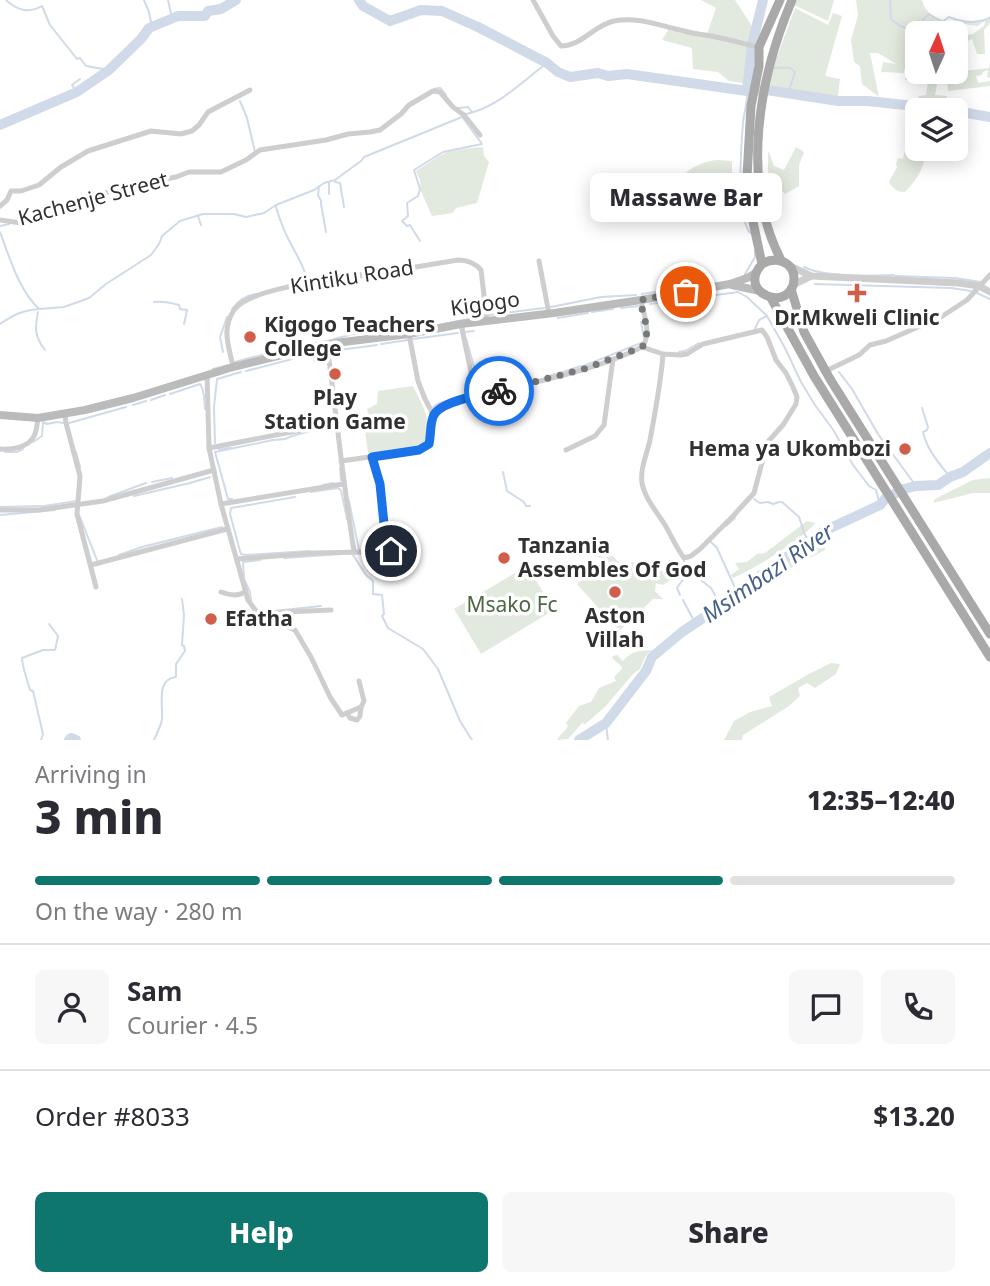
<!DOCTYPE html>
<html lang="en">
<head>
<meta charset="utf-8">
<style>
  :root { --surface:#fff; --page:#f7f7f7; --text:#2b2b33; --muted:#7c7c81; --line:#e1e1e2; --accent:#0f766e }
  body { margin:0; font-family:"Noto Sans",sans-serif; background:var(--page); color:var(--text); height:100vh; display:flex; flex-direction:column; font-size:26px; white-space:nowrap }
  * { box-sizing:border-box; margin:0 }
  p { font-size:23px; color:var(--muted) }
  .icon { flex:none; width:38px; height:38px; fill:none; stroke:currentColor; stroke-width:2; stroke-linecap:round; stroke-linejoin:round }
  .map { position:relative; height:740px; overflow:hidden }
  .details { display:flex; flex-direction:column; background:var(--surface); flex:1 }
  .details>* { flex:none }
  .needle { width:46px; rotate:3deg }
  .tools { position:absolute; left:905px; top:21px; display:grid; gap:14px }
  .tools a { display:grid; place-items:center; width:63px; height:63px; border-radius:10px; background:var(--surface); box-shadow:0 4px 18px #0003; font-size:35px }
  .pin { position:absolute; display:grid; place-items:center; width:60px; height:60px; color:#fff; margin:-30px; border:4px solid #fff; border-radius:50%; box-shadow:0 2px 7px #0007 }
  .courier { position:absolute; display:grid; place-items:center; width:70px; height:70px; margin:-35px; border:5px solid #1a73e8; border-radius:50%; background:#fff; color:#222; box-shadow:0 2px 9px #0007 }
  .bubble { position:absolute; height:49px; border-radius:10px; background:var(--surface); box-shadow:0 4px 18px #0003; font-size:23px; font-weight:800; line-height:49px; text-align:center }
  .summary em { font-style:normal; font-weight:800 }
  .summary div { display:flex; flex-direction:column-reverse }
  .summary { display:flex; align-items:center; justify-content:space-between; height:119px; padding:0 35px }
  h1 { font-size:46px; font-weight:800; line-height:52px }
  .bar { display:grid; grid-template-columns:repeat(4,1fr); gap:10px 7px; align-content:center; height:84px; padding:0 35px }
  .bar i { height:9px; border-radius:5px; background:var(--line) }
  .bar .on { background:var(--accent) }
  .bar p { grid-column:span 4 }
  .line { display:flex; align-items:center; gap:18px; padding:0 35px; border-top:2px solid var(--line) }
  .line div { flex:1 }
  .round { display:grid; place-items:center; flex:none; width:74px; height:74px; border-radius:10px; background:var(--page) }
  .cta { display:flex; gap:14px; margin-top:auto; padding:14px 35px }
  .cta a { flex:1; height:80px; border-radius:10px; background:var(--accent); color:#fff; font-size:28px; font-weight:800; line-height:80px; text-align:center }
  .cta a+a { background:var(--page); color:var(--text) }
  .map>svg:first-child { display:block }
  .green { fill:#e2e9de }
  .lines { fill:none; stroke-linecap:round; stroke-linejoin:round }
  .stream { stroke:#d0dae9; stroke-width:2 }
  .river { stroke:#d0dae9; stroke-width:10 }
  .minor { stroke:#cecece; stroke-width:5 }
  .tertiary { stroke:#cecece; stroke-width:7 }
  .secondary { stroke:#bbb; stroke-width:8 }
  .primary { stroke:#a9a9a9; stroke-width:9 }
  .done { stroke:#797979; stroke-width:7; stroke-dasharray:0 12.6 }
  .route { stroke:#1a73e8; stroke-width:9 }
  .poi-dot { fill:#d15e4a; stroke:#fff; stroke-width:2.5 }
  .labels { text-anchor:middle; stroke-width:7; stroke-linejoin:round; paint-order:stroke }
  .street-label { font-size:21px; fill:#313131; stroke:#fff }
  .poi-label { font-size:21px; font-weight:bold; fill:#313131; stroke:#fff }
  .park-label { font-size:21px; fill:#4c6843; stroke:#fff }
  .water-label { font-size:23px; font-style:italic; fill:#48628a; stroke:#fff }
</style>
</head>
<body>
<div class="map">
<svg width="990" height="740" viewBox="0 0 990 740">
  <rect width="100%" height="100%" fill="#fff"/>
  <g class="green">
    <polygon points="701,0 735,0 753,28 753,65 743,83 729,81 718,72 693,69 692,48 662,40 670,27 707,34 716,8"/>
    <polygon points="797,0 834,0 828,21 794,5"/>
    <path d="M856 0H922C926 17 941 20 957 23V20C970 23 979 23 990 16V23L984 30 985 54H977L972 39 956 46V42L964 39 966 35 973 34 984 26 985 21 977 26 957 23 954 33 944 30 943 33H917V72L919 73 920 72H924L930 76 939 75 935 95 947 96 946 100 918 99 919 96 926 95 928 81 905 80 906 73 904 68V73L881 72 883 62 896 64 878 53H870L879 97 862 84 860 66 854 62 851 40 858 15Z"/>
    <polygon points="795,8 828,25 833,13 842,16 825,76 840,79 838,97 765,89"/>
    <polygon points="990,62 990,78 987,77 988,70 983,72 982,75 976,76 978,83 990,81 990,86 948,91 947,73 989,68"/>
    <path d="M912 146H917V149H927C923 169 919 177 905 192 898 192 893 189 889 182L897 167 896 164 898 158 903 159 904 153Z"/>
    <polygon points="480,147 483,148 484,156 489,162 477,203 456,208 453,213 432,216 421,191 420,180 416,171 439,156 449,151"/>
    <polygon points="796,147 804,152 799,165 799,186 785,194 778,187 772,193 768,170 768,153 769,152 774,166 784,170"/>
    <path d="M718 160 732 161V178C721 189 710 187 694 186L684 174C694 166 705 161 718 160Z"/>
    <path d="M413 386C422 404 435 425 423 445L368 453 364 423 369 420 367 409 377 404 378 391Z"/>
    <polygon points="990,478 990,493 973,493 933,503 935,499 973,480"/>
    <path d="M807 521 816 523C799 541 756 568 733 578L731 575 739 569 735 563 747 562 757 554 765 553Z"/>
    <polygon points="824,537 825,550 762,583 765,574 800,542"/>
    <polygon points="592,548 606,558 611,554 630,575 625,567 632,571 627,568 632,562 639,564 634,572 645,578 651,565 675,577 663,585 656,583 655,591 663,599 653,599 619,631 577,584 591,572 593,564 599,561 599,557 592,555"/>
    <polygon points="527,566 554,610 481,654 454,609"/>
    <path d="M653 650 646 655 640 669 633 674 604 708 584 725 583 722 568 739 557 740C560 734 565 732 568 726L566 723 579 706 591 702 599 688 616 681 614 677 622 669 621 666 612 658 613 656 617 655 623 661C632 650 640 651 653 650Z"/>
    <polygon points="831,663 840,664 836,674 815,688 807,683 798,688 800,696 789,706 743,735 742,740 724,740 734,721 750,712 772,706 769,697 809,674"/>
  </g>
  <g class="lines">
    <g class="stream">
      <path d="M6 0C17 10 28 14 42 6L50 25 77 59 80 58 86 66 109 70"/>
      <polyline points="144,0 149,12 152,27"/>
      <polyline points="168,0 172,18"/>
      <path d="M890 0 891 19 900 26 909 29 918 25 929 14 942 22 949 17C963 23 976 24 990 18"/>
      <path d="M773 68C782 69 788 64 795 72L788 93"/>
      <polyline points="434,89 440,88 446,95"/>
      <path d="M747 91C748 102 744 112 743 123 741 148 736 214 750 233"/>
      <polyline points="77,92 72,85 80,79"/>
      <polyline points="240,101 247,118 255,152"/>
      <polyline points="459,108 468,107 472,112"/>
      <path d="M466 114C497 108 523 81 547 63"/>
      <polyline points="329,182 329,194"/>
      <polyline points="335,182 340,183 344,207"/>
      <polyline points="319,186 318,195 321,201 321,204 326,232"/>
      <path d="M276 207C280 220 284 232 291 244 297 256 304 266 307 280L288 285"/>
      <polyline points="198,216 201,225"/>
      <polyline points="37,221 49,217"/>
      <polyline points="0,226 9,224"/>
      <path d="M0 232C10 259 19 290 39 309L64 307 89 298 106 284 151 255 159 244 162 236 180 221 203 214H234L246 217 264 213 276 205 314 190 324 183 335 180 361 161 364 157 462 117"/>
      <polyline points="420,241 410,225 407,226 402,221 408,216 407,203 418,196 420,189 414,170 443,152 482,144 463,118"/>
      <path d="M804 267C823 277 871 276 894 275"/>
      <polyline points="360,273 372,272"/>
      <polyline points="745,274 755,257 755,251"/>
      <polyline points="895,276 955,278 981,282"/>
      <polyline points="319,279 344,275"/>
      <polyline points="815,284 951,288 971,291"/>
      <polyline points="662,291 703,285"/>
      <polyline points="977,293 990,299"/>
      <polyline points="642,294 661,291"/>
      <path d="M154 302C161 301 172 303 179 305L180 309 187 310 184 324"/>
      <polyline points="650,304 738,292 747,297 767,316 785,348 801,382 815,405 834,431 853,465 869,486 876,490 880,505"/>
      <polyline points="551,307 601,297 636,295"/>
      <polyline points="621,308 639,306"/>
      <path d="M232 309C238 301 246 295 256 294"/>
      <path d="M38 312C35 328 34 336 45 350"/>
      <polyline points="592,312 613,309"/>
      <polyline points="489,315 544,308"/>
      <polyline points="558,318 588,313"/>
      <polyline points="641,322 644,338"/>
      <path d="M0 324C15 314 21 311 39 309"/>
      <polyline points="438,325 484,316"/>
      <polyline points="755,329 759,320 767,316"/>
      <polyline points="465,332 474,331"/>
      <polyline points="466,338 478,381 482,392"/>
      <polyline points="334,339 357,333 432,326"/>
      <polyline points="413,339 458,333"/>
      <polyline points="381,344 408,340"/>
      <polyline points="332,351 377,345"/>
      <polyline points="223,352 220,337 227,317"/>
      <polyline points="679,352 685,351 699,343"/>
      <polyline points="305,356 326,352"/>
      <polyline points="314,361 326,358"/>
      <polyline points="235,362 295,346 315,343"/>
      <polyline points="586,365 641,343"/>
      <polyline points="213,369 228,365"/>
      <polyline points="246,371 300,357"/>
      <polyline points="839,372 852,389 878,434 916,486"/>
      <polyline points="560,373 581,366"/>
      <polyline points="546,377 555,374"/>
      <path d="M170 394 200 384C205 391 204 400 205 409"/>
      <polyline points="151,400 165,395"/>
      <polyline points="133,405 146,401"/>
      <polyline points="433,407 439,403 451,400"/>
      <path d="M922 408 928 427 927 430 923 432C927 450 939 463 950 477"/>
      <polyline points="69,423 126,407"/>
      <polyline points="292,436 318,429"/>
      <polyline points="274,440 285,439 292,436"/>
      <polyline points="33,442 42,436 43,422 47,424 57,422 64,423"/>
      <polyline points="215,443 214,407 217,379 241,372"/>
      <polyline points="219,449 231,448"/>
      <polyline points="5,452 17,452 23,449"/>
      <polyline points="76,452 80,467"/>
      <polyline points="388,452 421,446"/>
      <polyline points="340,468 341,480"/>
      <polyline points="503,472 507,491 524,502 526,506 530,506"/>
      <polyline points="152,482 172,478"/>
      <polyline points="323,485 333,483"/>
      <polyline points="311,492 338,488 341,490 347,519"/>
      <polyline points="134,496 190,483 210,477"/>
      <polyline points="108,497 146,483"/>
      <polyline points="295,497 231,508 230,514 240,551 241,554 246,555 310,551"/>
      <polyline points="232,499 228,499 215,452 273,440"/>
      <polyline points="754,499 760,503 768,502 773,504 779,502 782,502 799,517 805,535 809,541"/>
      <polyline points="349,501 359,550"/>
      <polyline points="44,506 77,501"/>
      <polyline points="0,507 42,506"/>
      <polyline points="0,515 55,510"/>
      <polyline points="80,517 97,560"/>
      <polyline points="726,526 735,518"/>
      <polyline points="711,542 717,548 737,592"/>
      <polyline points="393,549 417,546"/>
      <polyline points="119,555 142,547 222,527"/>
      <polyline points="353,555 366,575 373,581 373,594 382,595 384,614 382,616 388,628 423,649 438,669 460,721 472,740"/>
      <polyline points="284,558 341,554"/>
      <polyline points="701,580 711,588 721,606"/>
      <polyline points="680,595 677,588 686,575 684,561"/>
      <polyline points="251,600 250,592 244,579 243,562 260,560"/>
      <polyline points="683,600 695,623"/>
      <polyline points="274,611 321,606"/>
      <polyline points="606,723 608,740"/>
      <path d="M41 740 43 734 33 691 30 690C27 679 23 670 22 658L43 650H55L58 636 49 624"/>
      <path d="M154 740C157 733 161 726 162 719 163 704 156 679 176 677V664L185 651 184 646 182 645 184 615 182 599"/>
    </g>
    <g class="river">
      <polyline points="359,0 363,6 390,21 421,10 442,11 478,27 547,63 558,72 570,77 598,73 608,76 627,74 747,91 767,90 838,101 868,101 951,110"/>
      <polyline points="747,91 752,45 763,0"/>
      <polyline points="956,111 990,117"/>
      <polyline points="0,125 77,92 109,70 141,39 149,28 178,16 205,16 208,11 221,9 236,0"/>
      <polyline points="69,740 71,738 76,740"/>
      <polyline points="579,740 606,723 646,671 652,657 682,632 721,606 737,592 822,532 880,505 885,499 904,489 916,486 938,485 950,477 963,472 990,453"/>
    </g>
    <g class="minor">
      <path d="M533 0 553 36 561 46C582 46 594 25 614 21 638 16 661 26 684 31 695 34 706 35 716 37 731 40 745 44 759 47"/>
      <polyline points="0,206 7,200 11,191 21,191 39,185 61,167 88,151 151,131 181,134 192,131 199,125 208,112 250,90"/>
      <polyline points="0,220 21,223 89,201 110,191 125,187 176,177 189,172 221,172 246,160 260,150 326,140 348,134 370,132 380,130 401,114 409,105 433,91 440,92 453,107 464,115 480,135"/>
      <polyline points="539,261 549,314"/>
      <polyline points="461,324 476,396"/>
      <polyline points="409,334 418,381 425,399 433,414"/>
      <path d="M327 344C336 413 343 482 354 551"/>
      <path d="M642 347 663 354 680 355 687 354 703 344 762 330 767 337 776 360 786 373 793 387 797 397 796 404 783 425 765 445 763 459 754 493 733 516 700 549 691 556 684 558C676 547 672 537 665 525 657 512 645 499 642 483 640 468 647 454 650 440 655 412 661 383 663 354"/>
      <path d="M233 367C229 346 221 330 234 310 250 287 339 279 367 275 397 270 428 265 458 260 466 260 475 263 481 270L487 321"/>
      <polyline points="826,371 859,355 870,345 886,341 941,317 967,300 990,275"/>
      <polyline points="207,375 209,448 221,504 248,600 259,615 295,630 311,657 330,697 342,715 361,707 364,701 359,681"/>
      <polyline points="65,414 66,423 80,476 77,514 96,587"/>
      <polyline points="209,448 338,423"/>
      <path d="M0 449C11 450 28 448 34 436 37 431 37 423 38 418"/>
      <polyline points="566,450 595,436 604,425 613,359"/>
      <polyline points="372,457 380,483 384,524 391,551"/>
      <path d="M341 461 419 450 429 444 433 414C451 396 507 389 532 383 569 374 608 364 642 347 652 335 644 315 641 300"/>
      <polyline points="221,504 343,484"/>
      <polyline points="0,510 39,510 103,501 214,470"/>
      <polyline points="237,559 314,553 414,551"/>
      <polyline points="91,565 227,529"/>
      <path d="M221 592C229 595 239 597 246 591"/>
      <polyline points="262,616 284,612 331,610"/>
      <polyline points="347,713 350,718 357,720 360,716 361,707"/>
    </g>
    <g class="tertiary">
      <polyline points="788,265 811,276 959,283 979,286 990,292"/>
      <polyline points="793,285 811,276"/>
    </g>
    <g class="secondary">
      <polyline points="732,285 760,291"/>
      <polyline points="0,415 38,418 85,410 133,398 233,367 327,344 409,334 461,324 554,313 641,300 730,284 747,278 756,273"/>
    </g>
    <g class="primary">
      <path d="M781 260C740 181 759 78 792 0"/>
      <path d="M762 264C775 256 794 261 794 279 793 314 735 294 762 264L753 222 747 176 751 106 759 66V47L780 0"/>
      <polyline points="791,289 804,332 830,379 990,634"/>
      <polyline points="771,298 814,376 990,657"/>
    </g>
  </g>
  <g class="lines">
    <path class="done" d="M499 391 584 369 642 347C652 335 643 315 640 300L686 292"/>
    <path class="route" d="M391 551 384 524 380 484 372 457 419 450 429 444C431 435 430 425 433 417 438 401 484 394 499 391"/>
  </g>
  <g class="poi-dot">
    <path d="M853.5 282.5h7v7h7v7h-7v7h-7v-7h-7v-7h7z"/>
    <circle cx="250" cy="337" r="7"/>
    <circle cx="335" cy="374" r="7"/>
    <circle cx="905" cy="449" r="7"/>
    <circle cx="504" cy="558" r="7"/>
    <circle cx="615" cy="592" r="7"/>
    <circle cx="211" cy="619" r="7"/>
  </g>
  <g class="labels">
    <g class="street-label">
      <text transform="translate(93 199) rotate(-15)" y="7">Kachenje Street</text>
      <text transform="translate(352 277) rotate(-9)" y="7">Kintiku Road</text>
      <text transform="translate(485 304) rotate(-8)" y="7">Kigogo</text>
    </g>
    <g class="poi-label">
      <text x="857" y="325">Dr.Mkweli Clinic</text>
      <text x="264" y="332" text-anchor="start">Kigogo Teachers<tspan x="264" dy="24">College</tspan></text>
      <text x="335" y="405">Play<tspan x="335" dy="24">Station Game</tspan></text>
      <text x="891" y="456" text-anchor="end">Hema ya Ukombozi</text>
      <text x="518" y="553" text-anchor="start">Tanzania<tspan x="518" dy="24">Assembles Of God</tspan></text>
      <text x="615" y="623">Aston<tspan x="615" dy="24">Villah</tspan></text>
      <text x="225" y="626" text-anchor="start">Efatha</text>
    </g>
    <g class="park-label">
      <text x="512" y="612">Msako Fc</text>
    </g>
    <g class="water-label">
      <text transform="translate(768 573) rotate(-35)" y="8">Msimbazi River</text>
    </g>
  </g>
</svg>
<div class="tools">
<a><svg class="needle" viewBox="-14 -14 28 28"><path d="M0-13l5 13h-10z" fill="#e53935"/><path d="M0 13l5-13h-10z" fill="#7c7c81"/></svg></a>
<a><svg class="icon" aria-label="layers" viewBox="0 0 24 24"><path d="M12 4l9 5-9 5-9-5zM3 14l9 5 9-5"/></svg></a>
</div>
<div class="pin" style="left:686px;top:292px;background:#ea580c"><svg class="icon" aria-label="bag" viewBox="0 0 24 24"><path d="M5 8h14l-1 12H6zM9 8a3 3 0 0 1 6 0"/></svg></div>
<div class="pin" style="left:391px;top:551px;background:#1f2937"><svg class="icon" aria-label="home" viewBox="0 0 24 24"><path d="M3 11l9-7 9 7M6 9v11h12V9"/></svg></div>
<div class="courier" style="left:499px;top:391px"><svg class="icon" aria-label="bike" viewBox="0 0 24 24"><circle cx="6" cy="16" r="4"/><circle cx="18" cy="16" r="4"/><path d="M6 16l4-8h5l3 8M10 8l3 8H6M13 5h3"/></svg></div>
<div class="bubble" style="left:590px;top:173px;width:192px">Massawe Bar</div>
</div>
<section class="details">
<div class="summary"><div><h1>3 min</h1><p>Arriving in</p></div><em>12:35–12:40</em></div>
<div class="bar"><i class="on"></i><i class="on"></i><i class="on"></i><i></i><p>On the way · 280 m</p></div>
<div class="line" style="height:126px"><a class="round"><svg class="icon" aria-label="person" viewBox="0 0 24 24"><circle cx="12" cy="8" r="4"/><path d="M4 21q1-7 8-7t8 7"/></svg></a><div><b>Sam</b><p>Courier · 4.5</p></div><a class="round"><svg class="icon" aria-label="chat" viewBox="0 0 24 24"><path d="M4 5h16v11H9l-5 4z"/></svg></a><a class="round"><svg class="icon" aria-label="phone" viewBox="0 0 24 24"><path d="M5 4h4l2 5-3 2q2 4 5 5l2-3 5 2v4C11 20 4 13 5 4z"/></svg></a></div>
<div class="line" style="height:91px"><div>Order #8033</div><b>$13.20</b></div>
<div class="cta"><a>Help</a><a>Share</a></div>
</section>
</body>
</html>
